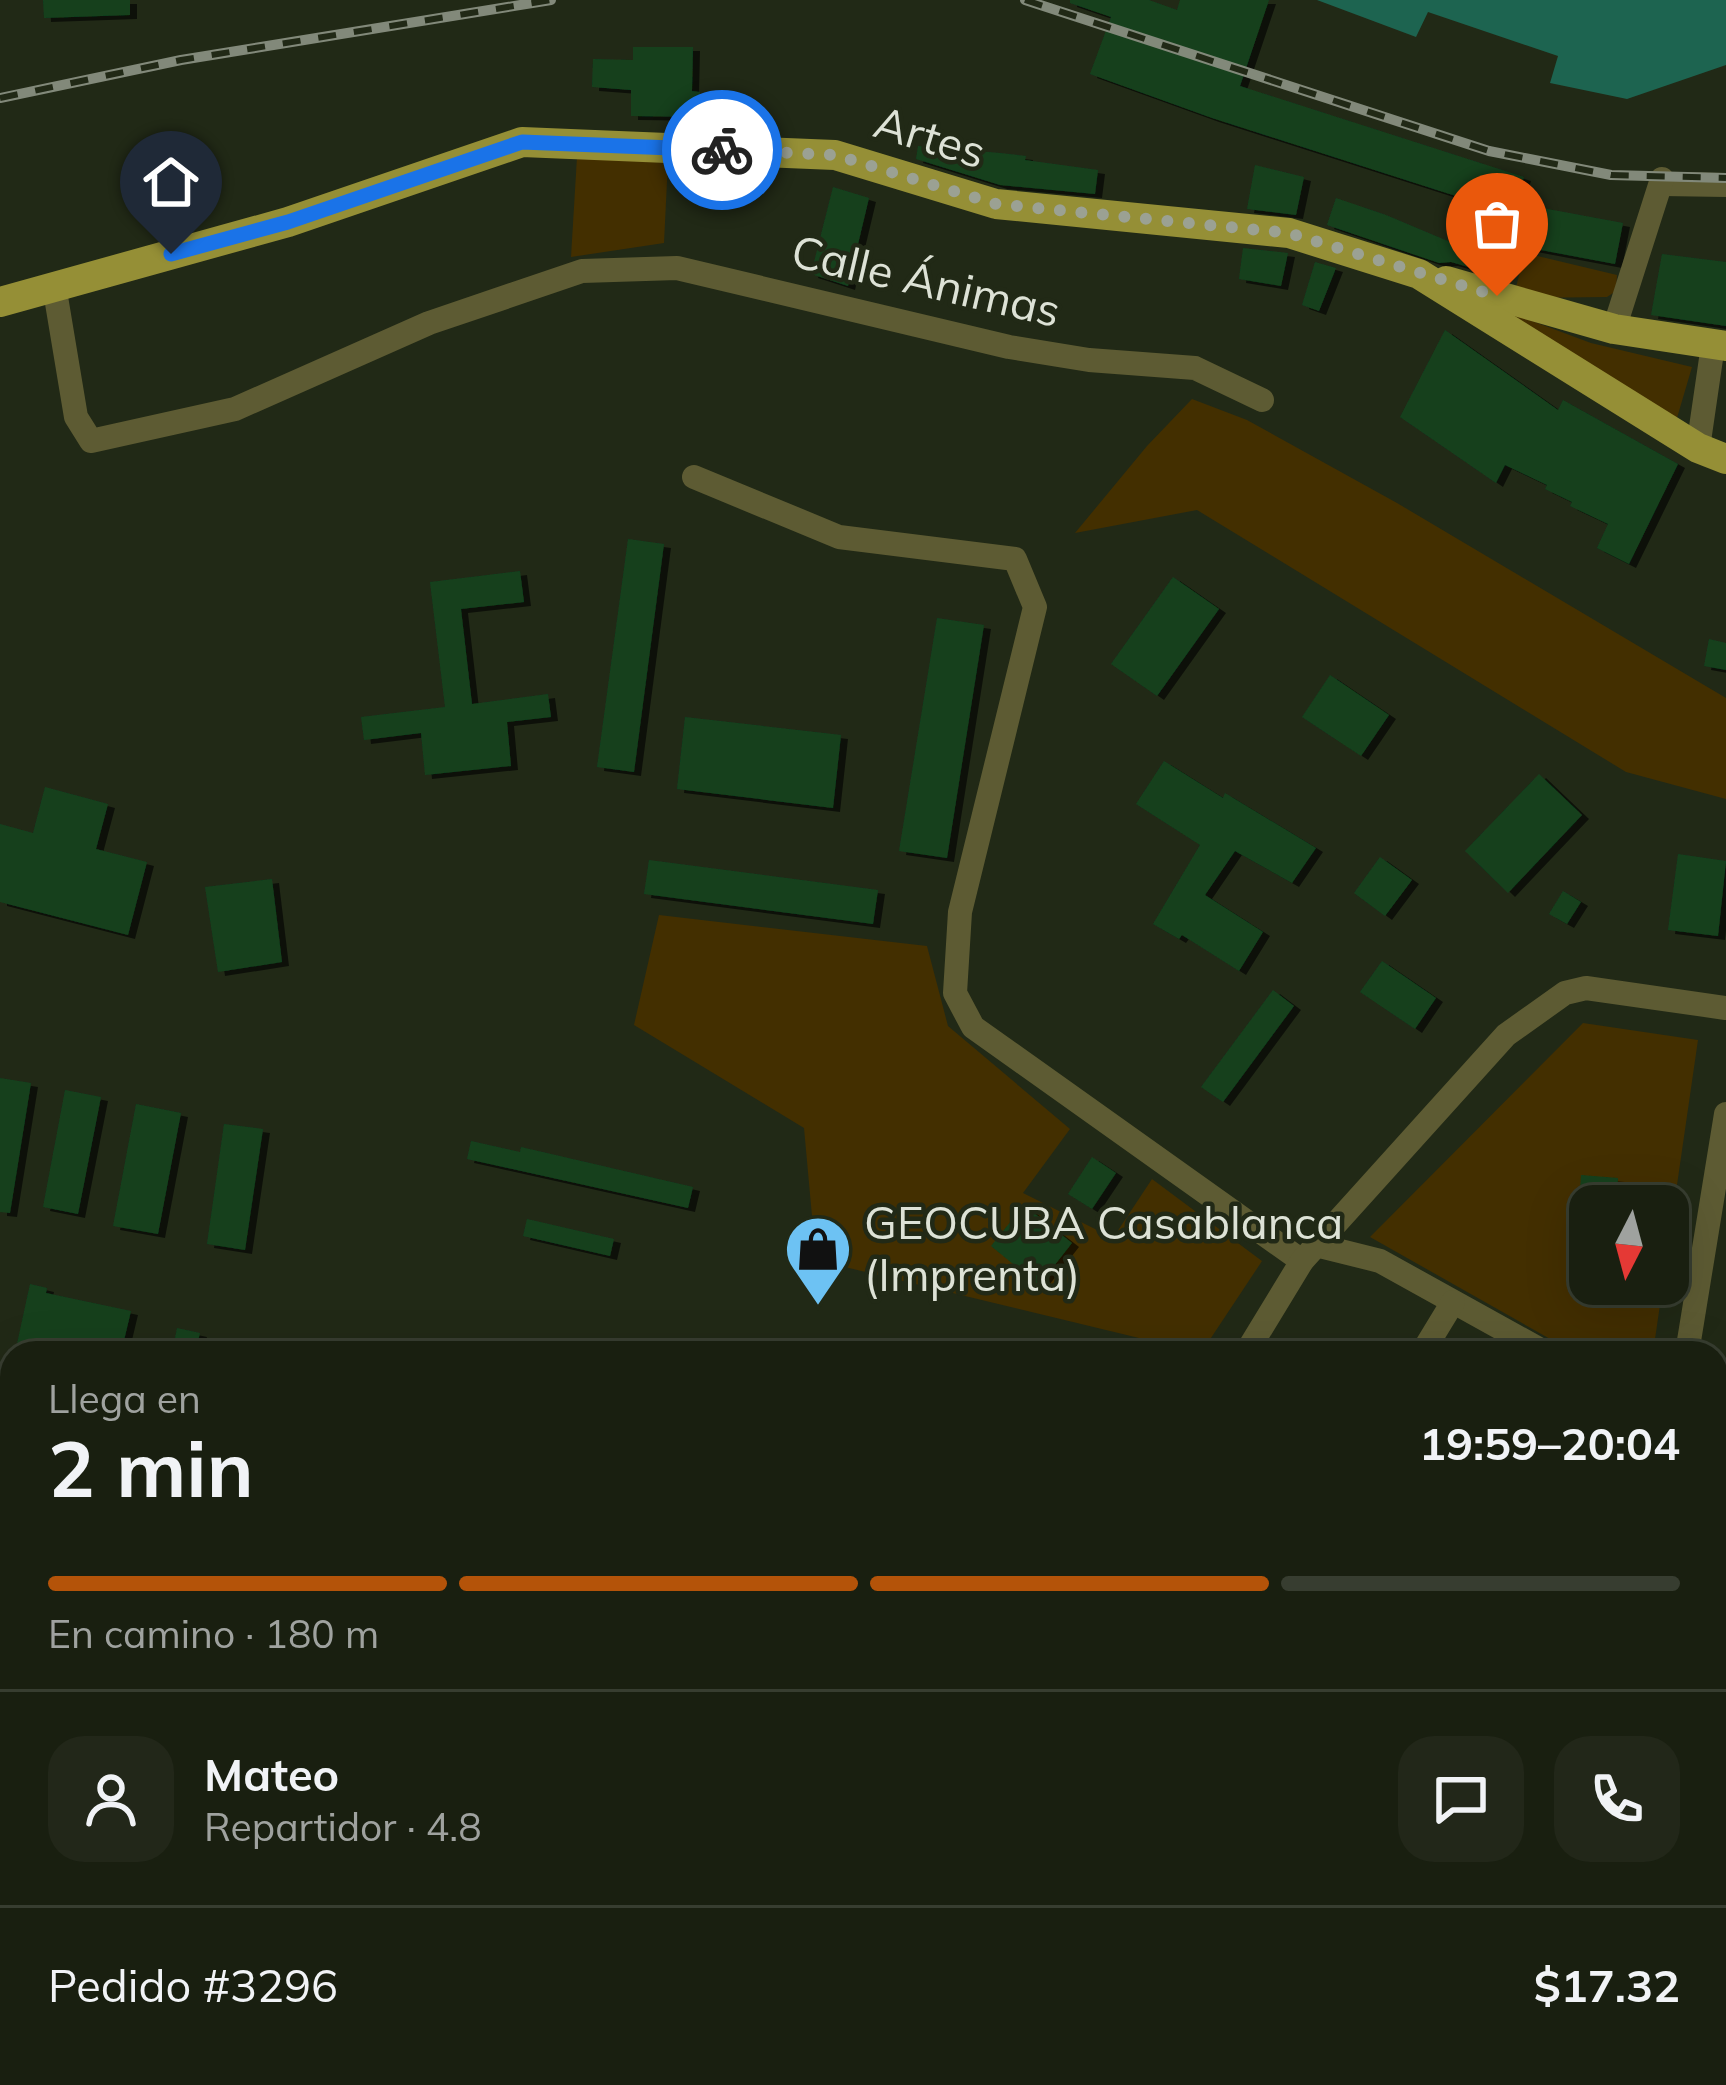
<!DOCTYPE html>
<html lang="es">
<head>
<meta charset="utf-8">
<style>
  :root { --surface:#191f10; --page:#222719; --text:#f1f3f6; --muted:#9fa29f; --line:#373d30; --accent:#b45309 }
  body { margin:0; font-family:Mulish,sans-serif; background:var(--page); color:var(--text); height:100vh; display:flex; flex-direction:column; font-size:45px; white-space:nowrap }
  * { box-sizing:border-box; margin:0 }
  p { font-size:39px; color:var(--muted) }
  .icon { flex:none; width:66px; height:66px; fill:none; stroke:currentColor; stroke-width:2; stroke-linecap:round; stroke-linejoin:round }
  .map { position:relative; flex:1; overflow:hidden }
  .sheet { position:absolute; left:0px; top:1341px; width:1728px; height:744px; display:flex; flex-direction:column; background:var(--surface); border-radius:36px 36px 0 0; box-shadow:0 12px 48px #0002,0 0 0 3px var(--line) }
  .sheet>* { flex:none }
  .needle { width:78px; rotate:186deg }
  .tools { position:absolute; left:1569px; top:1185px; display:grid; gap:24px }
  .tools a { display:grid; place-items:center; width:120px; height:120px; border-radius:24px; background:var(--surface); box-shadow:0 12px 48px #0002,0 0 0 3px var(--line); font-size:60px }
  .pin { position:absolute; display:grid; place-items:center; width:102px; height:102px; color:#fff; margin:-123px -51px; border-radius:50% 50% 50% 0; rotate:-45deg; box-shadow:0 0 12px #0007 }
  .pin .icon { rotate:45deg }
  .courier { position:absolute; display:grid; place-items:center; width:120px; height:120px; margin:-60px; border:9px solid #1a73e8; border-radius:50%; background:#fff; color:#222; box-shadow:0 3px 15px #0007 }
  .summary em { font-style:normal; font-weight:700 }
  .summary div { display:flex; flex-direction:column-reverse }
  .summary { display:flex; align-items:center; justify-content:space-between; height:204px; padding:0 48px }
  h1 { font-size:78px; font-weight:700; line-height:90px }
  .bar { display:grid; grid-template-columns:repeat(4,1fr); gap:18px 12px; align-content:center; height:144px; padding:0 48px }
  .bar i { height:15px; border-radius:9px; background:var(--line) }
  .bar .current { background:var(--accent) }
  .bar p { grid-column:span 4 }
  .line { display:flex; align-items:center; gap:30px; padding:0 48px; border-top:3px solid var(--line) }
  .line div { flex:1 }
  .round { display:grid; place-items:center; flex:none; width:126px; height:126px; border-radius:36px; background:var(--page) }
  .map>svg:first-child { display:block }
  .green { fill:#432f00 }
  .water { fill:#1d6450 }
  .building { fill:#13411e; filter:url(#shadow) }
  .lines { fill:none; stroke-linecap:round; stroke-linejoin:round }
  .minor { stroke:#5d5b33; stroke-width:24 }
  .major { stroke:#958f36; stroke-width:30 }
  .rail-casing { stroke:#82897a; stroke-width:10 }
  .rail { stroke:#212916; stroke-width:6; stroke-dasharray:18; stroke-linecap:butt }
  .done { stroke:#9ba193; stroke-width:12; stroke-dasharray:0 21.6 }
  .route { stroke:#1a73e8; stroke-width:15 }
  .labels { text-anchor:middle; stroke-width:9; stroke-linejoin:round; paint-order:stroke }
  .street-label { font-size:45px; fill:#dde2d6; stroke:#212916 }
  .poi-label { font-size:45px; fill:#dde2d6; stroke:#212916; text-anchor:start }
</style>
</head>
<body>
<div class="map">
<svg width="1726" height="2085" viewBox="0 0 1726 2085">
  <defs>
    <filter id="shadow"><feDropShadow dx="7" dy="4" stdDeviation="0" flood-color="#0009"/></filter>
  </defs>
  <rect width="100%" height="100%" fill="#212916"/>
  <g class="green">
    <polygon points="577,157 668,161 664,243 571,257"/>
    <polygon points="1525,253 1617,275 1616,291 1607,297 1513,298"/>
    <polygon points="1495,307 1591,343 1692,367 1677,418"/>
    <polygon points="1192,399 1247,420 1397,503 1726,698 1726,799 1626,772 1197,510 1075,533 1147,446"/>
    <polygon points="659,915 927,946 948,1026 1070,1129 1023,1193 1113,1238 1152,1179 1262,1261 1201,1353 816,1260 804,1128 634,1025"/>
    <polygon points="1583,1023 1698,1040 1668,1247 1668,1206 1590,1206 1590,1284 1663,1284 1653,1353 1575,1353 1370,1237"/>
    <polygon points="1293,2073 1375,2073 1375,2085 1318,2085"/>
  </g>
  <polygon class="water" points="1317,0 1726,0 1726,65 1627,99 1550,83 1558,56 1428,12 1416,37"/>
  <g class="building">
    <polygon points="43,0 130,0 130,15 44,18"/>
    <polygon points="1070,0 1149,0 1177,10 1180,0 1269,0 1240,86 1524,177 1512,214 1212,118 1090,74 1111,17 1070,3"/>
    <polygon points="633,47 693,47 692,91 700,92 700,117 631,116 631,90 592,87 593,59 633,60"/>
    <polygon points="918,146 1000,153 1026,156 1025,160 1098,170 1095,194 1000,185 916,159"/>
    <polygon points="1255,165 1304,177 1296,215 1247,209"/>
    <polygon points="833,187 869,198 848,286 811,274"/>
    <polygon points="1336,198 1386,215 1507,266 1503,277 1451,262 1439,263 1327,225"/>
    <polygon points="1537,207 1623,223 1615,264 1530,248"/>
    <polygon points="1243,248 1288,253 1281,286 1239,279"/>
    <polygon points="1662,254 1726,262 1726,326 1651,315"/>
    <polygon points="1315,262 1336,268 1319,311 1302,305"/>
    <polygon points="1445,330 1558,410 1563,400 1678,464 1629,564 1597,548 1608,524 1570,506 1572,502 1545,489 1547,485 1505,465 1496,483 1400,417"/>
    <polygon points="628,539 664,544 634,772 597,767"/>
    <polygon points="520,571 524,602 461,609 472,704 548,694 551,717 507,722 511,766 425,775 421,733 364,740 361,717 445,707 430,582"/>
    <polygon points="1173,577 1219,609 1157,696 1111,664"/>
    <polygon points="937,618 984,625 947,858 899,851"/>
    <polygon points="1709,639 1726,643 1726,670 1704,666"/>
    <polygon points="1330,675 1389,715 1361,756 1302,717"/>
    <polygon points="685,717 841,735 833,808 677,789"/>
    <polygon points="1164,761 1223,798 1225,793 1316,848 1292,883 1235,851 1205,895 1263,932 1239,971 1182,935 1179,939 1153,924 1200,845 1136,804"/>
    <polygon points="1539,774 1582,815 1508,893 1465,851"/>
    <polygon points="45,787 108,804 96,849 147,862 128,935 0,902 0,824 33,833"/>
    <polygon points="1678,854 1726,861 1718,936 1668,930"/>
    <polygon points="1380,857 1412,880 1385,916 1354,893"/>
    <polygon points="649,860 878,890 873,924 644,894"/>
    <polygon points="272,879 282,962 218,972 205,887"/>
    <polygon points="1563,891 1581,902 1567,924 1549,914"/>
    <polygon points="1382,961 1436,998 1415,1029 1360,992"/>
    <polygon points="1273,990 1294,1006 1223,1102 1201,1087"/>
    <polygon points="0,1078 31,1083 10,1213 0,1212"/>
    <polygon points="65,1090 101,1097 78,1214 43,1207"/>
    <polygon points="136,1104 181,1113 158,1234 113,1226"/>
    <polygon points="224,1124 263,1129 245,1250 207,1244"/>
    <polygon points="471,1141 520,1152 521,1147 693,1187 688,1208 467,1159"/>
    <polygon points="1092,1157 1116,1173 1092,1209 1068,1194"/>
    <polygon points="1581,1175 1618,1178 1616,1206 1579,1206"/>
    <polygon points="1024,1205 1072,1243 1039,1285 991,1246"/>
    <polygon points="527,1219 614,1239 610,1256 523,1236"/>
    <polygon points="30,1284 47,1288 46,1293 131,1311 121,1353 15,1353"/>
    <polygon points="177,1328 200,1333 195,1353 172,1353"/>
  </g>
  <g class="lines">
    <g class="minor">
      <polyline points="1662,184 1726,185"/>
      <polyline points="54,285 76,417 91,441 235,409 429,323 582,271 677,268 1009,347 1089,360 1195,368 1262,400"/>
      <polyline points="1614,329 1662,179"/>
      <polyline points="1698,448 1713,345"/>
      <polyline points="694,477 839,537 1015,559 1035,607 960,912 955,993 973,1027 1302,1261"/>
      <polyline points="1316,1245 1380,1261 1546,1353"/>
      <polyline points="1246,1353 1302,1261 1506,1035 1565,993 1586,988 1726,1008"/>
      <polyline points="1422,1353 1453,1302"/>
      <polyline points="1687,1353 1726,1114"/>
      <polyline points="1716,1447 1726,1453"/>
      <polyline points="0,1524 12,1531"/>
      <polyline points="0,1624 12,1628"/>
      <polyline points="1716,1737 1726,1743"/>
      <polyline points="0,1779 12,1768"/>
      <polyline points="1716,2039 1726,2022"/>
      <polyline points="348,2073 391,2085"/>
      <polyline points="1258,2073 1286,2085"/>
      <polyline points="1389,2073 1389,2085"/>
      <polyline points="976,2077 979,2073"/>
      <polyline points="158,2085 160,2073"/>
      <polyline points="1226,2085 1231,2073"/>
      <polyline points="1688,2085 1695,2073"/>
    </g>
    <g class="major">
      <polyline points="1446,281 1614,329 1726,346"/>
      <polyline points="0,302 288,222 522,142 835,155 996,204 1289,233 1419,274 1698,448 1726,459"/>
    </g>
    <g class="rail-casing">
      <g id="rail">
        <polyline points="1025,0 1489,151 1611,175 1726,178"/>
        <polyline points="0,98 181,60 551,0"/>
      </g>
    </g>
    <use href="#rail" class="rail"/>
  </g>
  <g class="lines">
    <polyline class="done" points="722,150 835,155 996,204 1289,233 1497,296"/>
    <polyline class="route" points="171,254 288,222 522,142 722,150"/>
  </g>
  <defs>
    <g id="shop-pin" transform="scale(3.45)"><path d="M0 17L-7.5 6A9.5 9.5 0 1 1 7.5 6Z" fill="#6dc2f3" stroke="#212916"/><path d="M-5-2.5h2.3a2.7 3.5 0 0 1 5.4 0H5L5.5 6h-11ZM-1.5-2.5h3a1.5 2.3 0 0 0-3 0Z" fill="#111"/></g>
  </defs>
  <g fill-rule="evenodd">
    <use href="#shop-pin" x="818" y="1249"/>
  </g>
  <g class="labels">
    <g class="street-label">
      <text transform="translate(930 137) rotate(17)" y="16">Artes</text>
      <text transform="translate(926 281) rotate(13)" y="16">Calle Ánimas</text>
    </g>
    <g class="poi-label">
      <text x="864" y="1239">GEOCUBA Casablanca<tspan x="864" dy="52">(Imprenta)</tspan></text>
    </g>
  </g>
</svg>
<div class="tools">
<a><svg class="needle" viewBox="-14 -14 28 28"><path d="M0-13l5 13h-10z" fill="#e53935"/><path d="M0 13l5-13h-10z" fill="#9fa29f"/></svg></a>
</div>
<div class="pin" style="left:1497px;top:296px;background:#ea580c"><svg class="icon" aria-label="bag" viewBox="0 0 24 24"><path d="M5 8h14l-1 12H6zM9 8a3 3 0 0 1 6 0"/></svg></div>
<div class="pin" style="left:171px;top:254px;background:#1f2937"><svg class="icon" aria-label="home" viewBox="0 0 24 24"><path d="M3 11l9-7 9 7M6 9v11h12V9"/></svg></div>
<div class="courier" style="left:722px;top:150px"><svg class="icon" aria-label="bike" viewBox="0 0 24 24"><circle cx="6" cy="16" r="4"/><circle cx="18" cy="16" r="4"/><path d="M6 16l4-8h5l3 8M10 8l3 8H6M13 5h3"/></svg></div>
<section class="sheet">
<div class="summary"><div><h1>2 min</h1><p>Llega en</p></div><em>19:59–20:04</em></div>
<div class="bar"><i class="current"></i><i class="current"></i><i class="current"></i><i></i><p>En camino · 180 m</p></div>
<div class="line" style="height:216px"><a class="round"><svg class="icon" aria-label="person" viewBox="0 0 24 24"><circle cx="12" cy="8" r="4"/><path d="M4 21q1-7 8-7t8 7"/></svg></a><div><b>Mateo</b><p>Repartidor · 4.8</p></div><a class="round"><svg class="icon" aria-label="chat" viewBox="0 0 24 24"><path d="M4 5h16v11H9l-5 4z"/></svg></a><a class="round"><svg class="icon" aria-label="phone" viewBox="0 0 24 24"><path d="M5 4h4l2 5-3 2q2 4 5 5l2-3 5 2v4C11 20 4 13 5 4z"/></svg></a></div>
<div class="line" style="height:156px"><div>Pedido #3296</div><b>$17.32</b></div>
</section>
</div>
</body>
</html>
